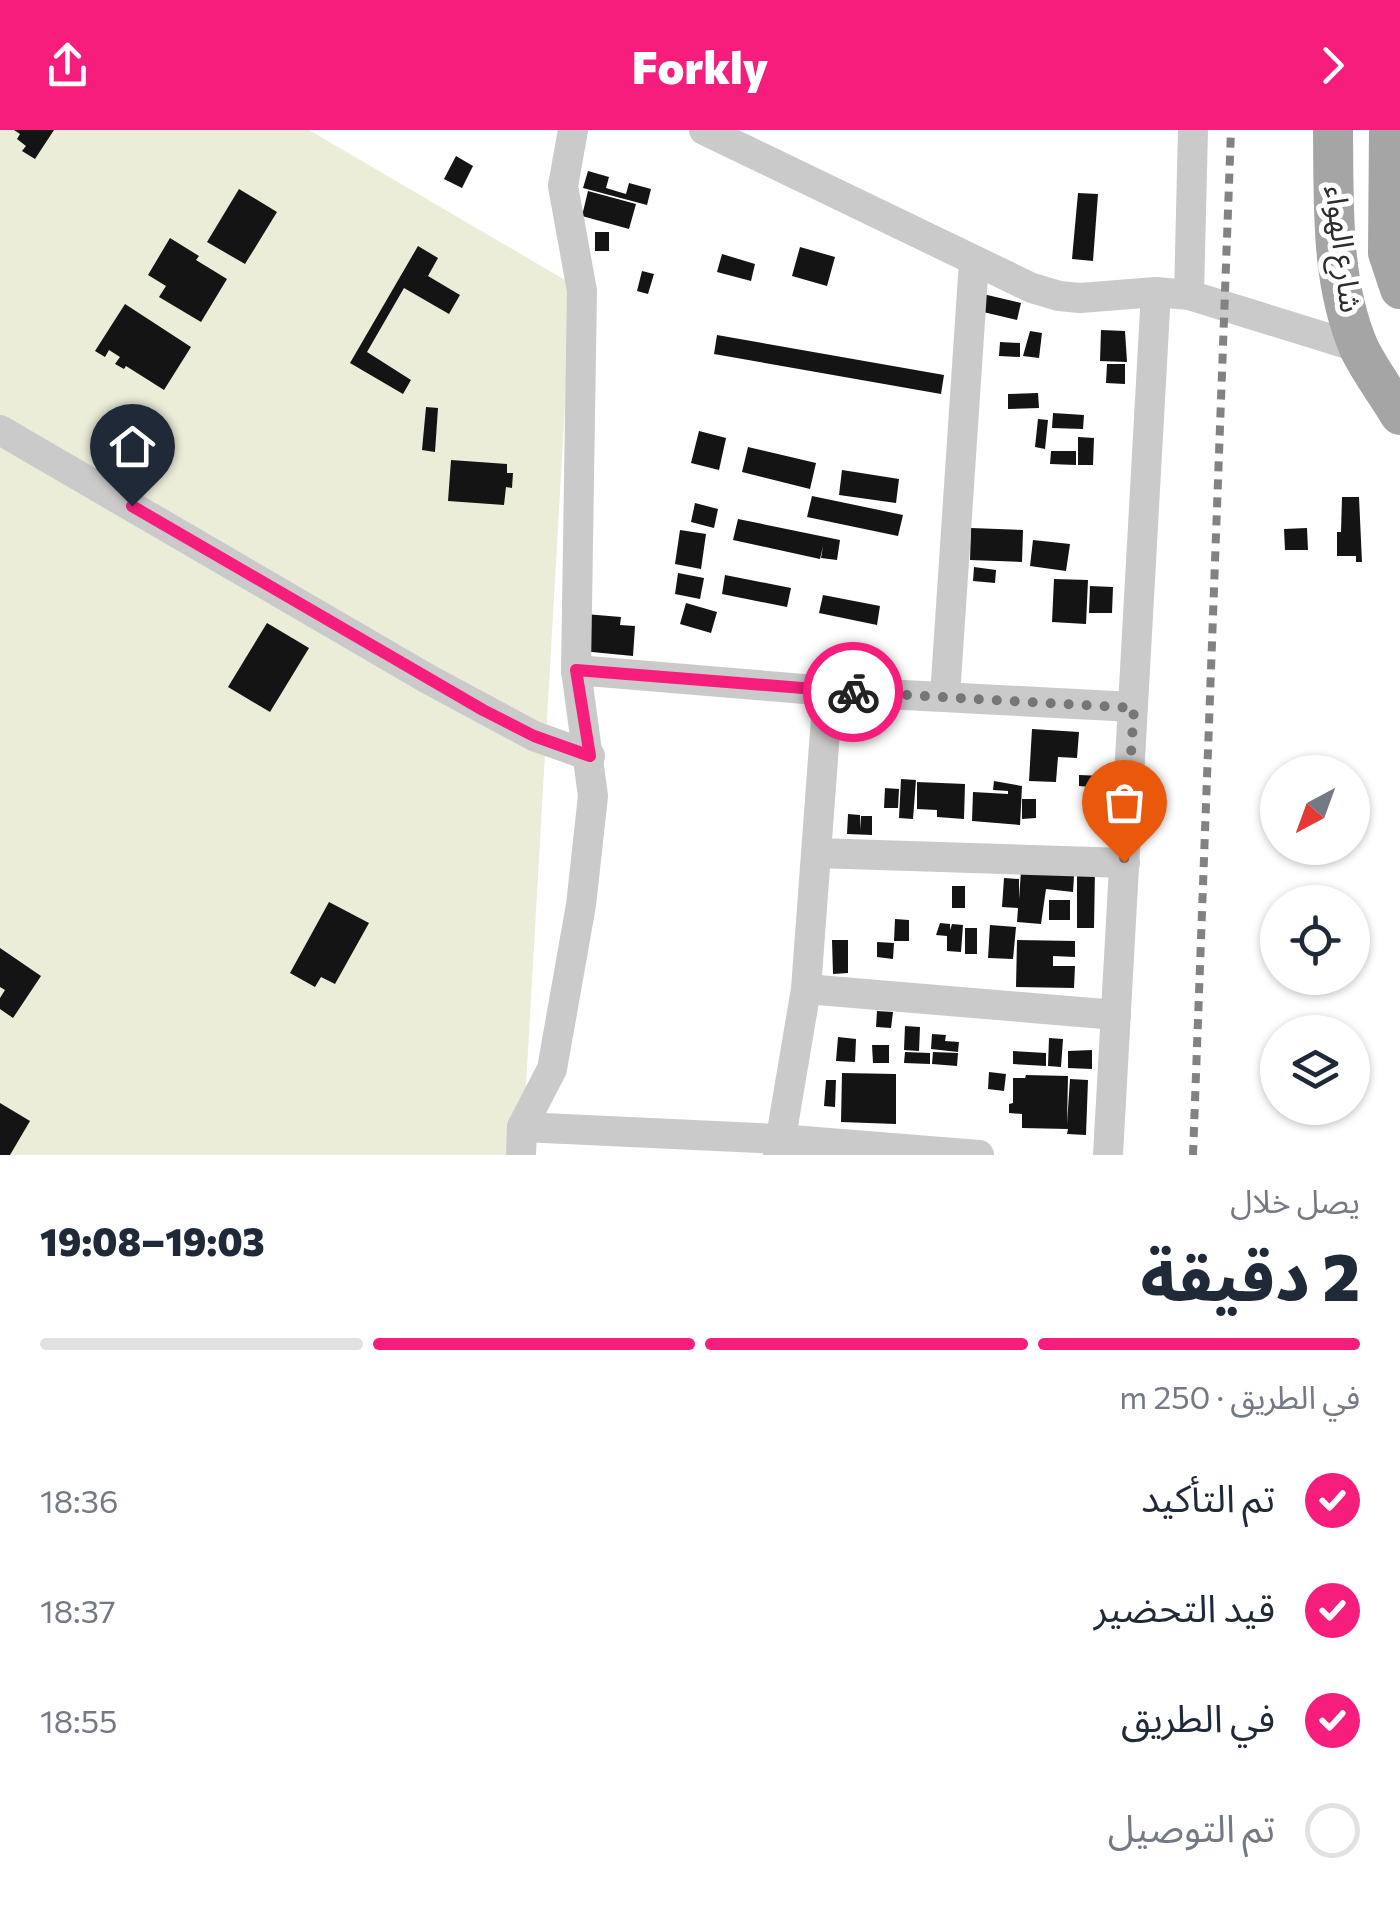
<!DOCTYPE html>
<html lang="ar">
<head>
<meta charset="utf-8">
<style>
  :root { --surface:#fff; --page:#f6f6f7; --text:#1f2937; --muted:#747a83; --line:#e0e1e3; --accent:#f61d7c }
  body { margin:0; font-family:Commissioner,"Noto Sans Arabic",sans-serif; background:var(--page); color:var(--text); direction:rtl; height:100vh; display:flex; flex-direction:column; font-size:38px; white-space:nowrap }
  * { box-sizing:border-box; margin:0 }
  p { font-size:32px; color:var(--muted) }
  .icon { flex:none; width:55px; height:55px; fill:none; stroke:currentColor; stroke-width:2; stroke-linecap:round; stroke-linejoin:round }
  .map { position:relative; height:1025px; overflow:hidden; direction:ltr }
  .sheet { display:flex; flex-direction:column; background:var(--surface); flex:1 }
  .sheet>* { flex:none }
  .needle { width:65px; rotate:221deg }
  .fabs { position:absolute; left:1260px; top:625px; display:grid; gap:20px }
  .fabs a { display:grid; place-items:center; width:110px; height:110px; border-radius:50%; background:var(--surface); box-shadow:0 2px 8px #0004; font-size:50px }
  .pin { position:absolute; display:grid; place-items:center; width:85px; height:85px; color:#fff; margin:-102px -42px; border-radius:50% 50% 50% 0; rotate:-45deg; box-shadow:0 0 10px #0007 }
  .pin .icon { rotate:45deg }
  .courier { position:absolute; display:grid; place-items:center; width:100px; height:100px; margin:-50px; border:8px solid #f61d7c; border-radius:50%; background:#fff; color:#222; box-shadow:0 2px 12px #0007 }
  .head em { font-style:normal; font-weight:800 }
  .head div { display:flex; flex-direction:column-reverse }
  .head { display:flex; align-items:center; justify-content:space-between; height:170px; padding:0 40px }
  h1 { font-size:65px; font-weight:800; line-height:75px }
  .bar { display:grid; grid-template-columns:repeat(4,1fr); gap:15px 10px; align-content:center; height:120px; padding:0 40px }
  .bar i { height:12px; border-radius:8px; background:var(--line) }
  .bar .on { background:var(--accent) }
  .bar p { grid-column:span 4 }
  ol { padding:0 40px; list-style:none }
  li { display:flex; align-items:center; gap:30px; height:110px }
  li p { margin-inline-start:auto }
  li .icon { padding:10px; border-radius:50%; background:var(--accent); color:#fff; stroke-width:4 }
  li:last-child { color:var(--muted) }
  li i { width:55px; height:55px; border:5px solid var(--line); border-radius:50% }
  header { display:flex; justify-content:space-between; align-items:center; height:130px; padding:0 40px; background:var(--accent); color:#fff; font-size:45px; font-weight:800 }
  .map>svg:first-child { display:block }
  .green { fill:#ebedd9 }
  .building { fill:#141414 }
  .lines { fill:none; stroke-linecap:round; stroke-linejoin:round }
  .minor { stroke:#cacaca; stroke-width:30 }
  .major { stroke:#a5a5a5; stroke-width:40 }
  .rail { stroke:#828282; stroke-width:8; stroke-dasharray:10 8; stroke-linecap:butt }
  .done { stroke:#767676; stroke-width:10; stroke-dasharray:0 18 }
  .route { stroke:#f61d7c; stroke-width:12 }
  .labels { text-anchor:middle; stroke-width:10; stroke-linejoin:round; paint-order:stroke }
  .street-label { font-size:30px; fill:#2d2d2d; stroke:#fff }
</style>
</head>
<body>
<header><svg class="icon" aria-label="forward" viewBox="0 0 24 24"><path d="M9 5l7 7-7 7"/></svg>Forkly<svg class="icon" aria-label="share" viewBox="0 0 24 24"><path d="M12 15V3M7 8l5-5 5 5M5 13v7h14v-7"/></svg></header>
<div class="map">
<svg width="1400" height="1025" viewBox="0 0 1400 1025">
  <rect width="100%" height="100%" fill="#fff"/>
  <polygon class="green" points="0,0 309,0 572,154 522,1025 0,1025"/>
  <g class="building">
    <polygon points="14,0 54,0 35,29 22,21 26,16 17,9 20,4"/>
    <polygon points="456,26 473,36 462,58 444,49"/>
    <polygon points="588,41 609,47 606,58 626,64 629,53 651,59 647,75 583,58"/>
    <polygon points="239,59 277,82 245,134 207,112"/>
    <polygon points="588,61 636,74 629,99 582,86"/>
    <polygon points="1078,63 1098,64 1093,131 1072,129"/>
    <rect x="595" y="102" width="14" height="19"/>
    <polygon points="170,108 199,126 196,130 227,149 201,192 159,167 166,156 148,145"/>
    <polygon points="418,116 438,128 428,146 460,165 449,184 404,158 367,222 411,250 403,264 350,233"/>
    <polygon points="800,117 835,127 827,156 792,146"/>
    <polygon points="722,124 755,134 751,151 717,142"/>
    <polygon points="642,141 654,144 648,164 637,161"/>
    <polygon points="983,164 1021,173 1017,190 979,181"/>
    <polygon points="125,174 191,217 164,260 126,236 124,239 115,234 120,227 109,220 105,227 95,221"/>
    <polygon points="1101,200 1125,201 1127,232 1100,231"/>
    <polygon points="1030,201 1042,203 1039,228 1023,226"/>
    <polygon points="717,205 944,245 941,264 714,224"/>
    <polygon points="1000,212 1020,213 1020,227 999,226"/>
    <polygon points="1107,234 1125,234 1125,254 1106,253"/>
    <polygon points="1038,263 1039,278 1008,279 1008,264"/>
    <polygon points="426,277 438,278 435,322 422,320"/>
    <polygon points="1053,283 1084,285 1083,299 1052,298"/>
    <polygon points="1038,289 1048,290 1045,319 1035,317"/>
    <polygon points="699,301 726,308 719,340 691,333"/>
    <polygon points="1078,307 1094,308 1093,335 1078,335"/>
    <polygon points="748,317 816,333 810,359 742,342"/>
    <polygon points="1051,321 1076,321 1076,335 1050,334"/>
    <polygon points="451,330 507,334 507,343 513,343 512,358 506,357 504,375 448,371"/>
    <polygon points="842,340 899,349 896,373 839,365"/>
    <polygon points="812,366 903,385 898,406 807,387"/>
    <polygon points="1342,367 1359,367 1362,432 1356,432 1356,426 1337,426 1337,402 1341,402"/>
    <polygon points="695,373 718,379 714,398 691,392"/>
    <polygon points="738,389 840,410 837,430 821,428 823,416 820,429 733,410"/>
    <polygon points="971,398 1023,400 1022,432 970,430"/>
    <polygon points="1307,398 1308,420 1285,420 1284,399"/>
    <polygon points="680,400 706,404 701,439 675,434"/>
    <polygon points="1033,410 1070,414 1066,441 1030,436"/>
    <polygon points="974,437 996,440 995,453 973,451"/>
    <polygon points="678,443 704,448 700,469 675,464"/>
    <polygon points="725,445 791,458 787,477 722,464"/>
    <polygon points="1054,449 1088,450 1086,494 1052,492"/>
    <polygon points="1090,456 1113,457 1112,483 1089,483"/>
    <polygon points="823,465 880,476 877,495 819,483"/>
    <polygon points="686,473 717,482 711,503 680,494"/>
    <polygon points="585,484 621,487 620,495 635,496 633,526 582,521"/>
    <polygon points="267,493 309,518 270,582 228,557"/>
    <polygon points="1032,599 1079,602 1077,628 1058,627 1056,652 1029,651"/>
    <polygon points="1079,645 1104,646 1103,658 1079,656"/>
    <polygon points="901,649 916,650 913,689 899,688"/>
    <polygon points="994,651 1022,656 1020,695 972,691 973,662 1008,664 1008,661 993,660"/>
    <polygon points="917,652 965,654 964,689 937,687 937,680 917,679"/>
    <polygon points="885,658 899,659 898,678 884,678"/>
    <polygon points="1022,669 1036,669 1036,688 1022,689"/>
    <polygon points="848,684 860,685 860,700 861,686 872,686 872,705 847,704"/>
    <polygon points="1077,737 1095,738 1094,798 1077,798"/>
    <polygon points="1021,741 1074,746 1073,762 1046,759 1041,794 1017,792 1018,778 1002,777 1004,748 1019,749 1019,769"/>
    <rect x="952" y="756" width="13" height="22"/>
    <rect x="1049" y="770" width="21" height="20"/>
    <polygon points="329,772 369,793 335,854 321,847 315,857 290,843"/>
    <polygon points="895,789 909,790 909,811 894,811"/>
    <polygon points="940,793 950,794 950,800 952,794 963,795 961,822 947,821 947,806 936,805"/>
    <polygon points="990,795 1016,797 1013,829 988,828"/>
    <rect x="965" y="798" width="12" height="26"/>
    <polygon points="832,810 848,810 848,843 833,844"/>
    <polygon points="1017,810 1075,811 1075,827 1053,826 1053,836 1075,836 1074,858 1016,857"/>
    <polygon points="877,812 894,813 893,829 877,827"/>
    <polygon points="0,818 41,846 13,888 0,879 0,868 5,860 0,857"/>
    <polygon points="877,881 893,882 891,898 876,897"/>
    <polygon points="905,896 920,897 919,921 904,920"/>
    <polygon points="932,904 946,905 945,911 959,912 958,922 931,919"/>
    <polygon points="838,907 856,909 855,932 836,931"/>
    <polygon points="1049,908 1063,909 1061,937 1048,936"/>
    <polygon points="872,915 889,915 889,933 873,933"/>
    <polygon points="1092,920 1092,939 1068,938 1068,921"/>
    <polygon points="1013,921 1046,923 1046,936 1013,934"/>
    <polygon points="905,922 930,923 930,934 904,933"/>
    <polygon points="933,922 958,923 957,936 932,934"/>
    <polygon points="989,942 1006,944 1004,961 988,959"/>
    <polygon points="842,943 896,944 896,994 841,992"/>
    <polygon points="1026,945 1068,946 1067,994 1070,949 1088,950 1086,1005 1067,1004 1068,999 1022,998 1022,984 1009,983 1009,974 1013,973 1013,948 1025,948"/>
    <polygon points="826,950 836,950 835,977 824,976"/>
    <polygon points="0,973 30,991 10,1025 0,1025"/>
  </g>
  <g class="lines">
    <g class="minor">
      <polyline points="704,0 1032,158 1059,166 1080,168 1156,162 1189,165 1360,218"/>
      <polyline points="1189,165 1193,0"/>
      <polyline points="0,300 428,549 534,606 590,626"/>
      <polyline points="576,540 828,561 1133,577"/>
      <polyline points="945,566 974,131"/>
      <polyline points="816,723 1125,733"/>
      <polyline points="806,859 1116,885"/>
      <polyline points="522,997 779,1009 979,1025"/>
      <polyline points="521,1025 522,997 552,939 581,775 593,666 576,540 582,161 563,56 573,0"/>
      <polyline points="778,1025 806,859 828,561"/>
      <polyline points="1108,1025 1156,162"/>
    </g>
    <g class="major">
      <path d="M1333 0C1334 72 1330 150 1359 218 1370 241 1387 263 1400 285"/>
      <polyline points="1389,0 1388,123 1400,159"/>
    </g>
    <polyline class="rail" points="1193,1025 1231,0"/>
  </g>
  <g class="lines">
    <polyline class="done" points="853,562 1134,578 1124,732"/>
    <polyline class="route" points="132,376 483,580 534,606 590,626 576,540 853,562"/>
  </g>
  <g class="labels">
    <g class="street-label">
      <text transform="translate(1343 119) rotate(83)" y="10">شارع الهواء</text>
    </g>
  </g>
</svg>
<div class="fabs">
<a><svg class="needle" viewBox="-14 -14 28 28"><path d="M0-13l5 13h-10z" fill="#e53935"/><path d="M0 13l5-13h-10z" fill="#747a83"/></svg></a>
<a><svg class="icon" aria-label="locate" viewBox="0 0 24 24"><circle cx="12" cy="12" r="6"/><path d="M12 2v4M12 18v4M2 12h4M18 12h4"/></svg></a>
<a><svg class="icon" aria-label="layers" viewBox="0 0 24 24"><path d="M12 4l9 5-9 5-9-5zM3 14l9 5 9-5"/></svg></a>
</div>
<div class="pin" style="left:1124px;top:732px;background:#ea580c"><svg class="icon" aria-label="bag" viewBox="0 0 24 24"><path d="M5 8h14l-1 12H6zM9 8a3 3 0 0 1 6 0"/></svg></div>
<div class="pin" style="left:132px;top:376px;background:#1f2937"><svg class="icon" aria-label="home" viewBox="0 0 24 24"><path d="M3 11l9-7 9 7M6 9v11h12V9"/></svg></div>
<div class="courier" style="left:853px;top:562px"><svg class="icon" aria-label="bike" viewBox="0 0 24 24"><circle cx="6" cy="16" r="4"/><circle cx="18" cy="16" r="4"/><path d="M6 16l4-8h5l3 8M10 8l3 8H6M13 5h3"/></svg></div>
</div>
<section class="sheet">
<div class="head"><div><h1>2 دقيقة</h1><p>يصل خلال</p></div><em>19:03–19:08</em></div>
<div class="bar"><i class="on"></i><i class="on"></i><i class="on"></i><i></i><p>في الطريق · 250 m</p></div>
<ol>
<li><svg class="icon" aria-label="check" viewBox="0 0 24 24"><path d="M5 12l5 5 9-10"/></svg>تم التأكيد<p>18:36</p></li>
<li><svg class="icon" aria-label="check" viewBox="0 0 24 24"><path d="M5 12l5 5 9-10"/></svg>قيد التحضير<p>18:37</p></li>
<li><svg class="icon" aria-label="check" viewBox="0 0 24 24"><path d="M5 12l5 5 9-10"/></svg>في الطريق<p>18:55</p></li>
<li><i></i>تم التوصيل</li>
</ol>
</section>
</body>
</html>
